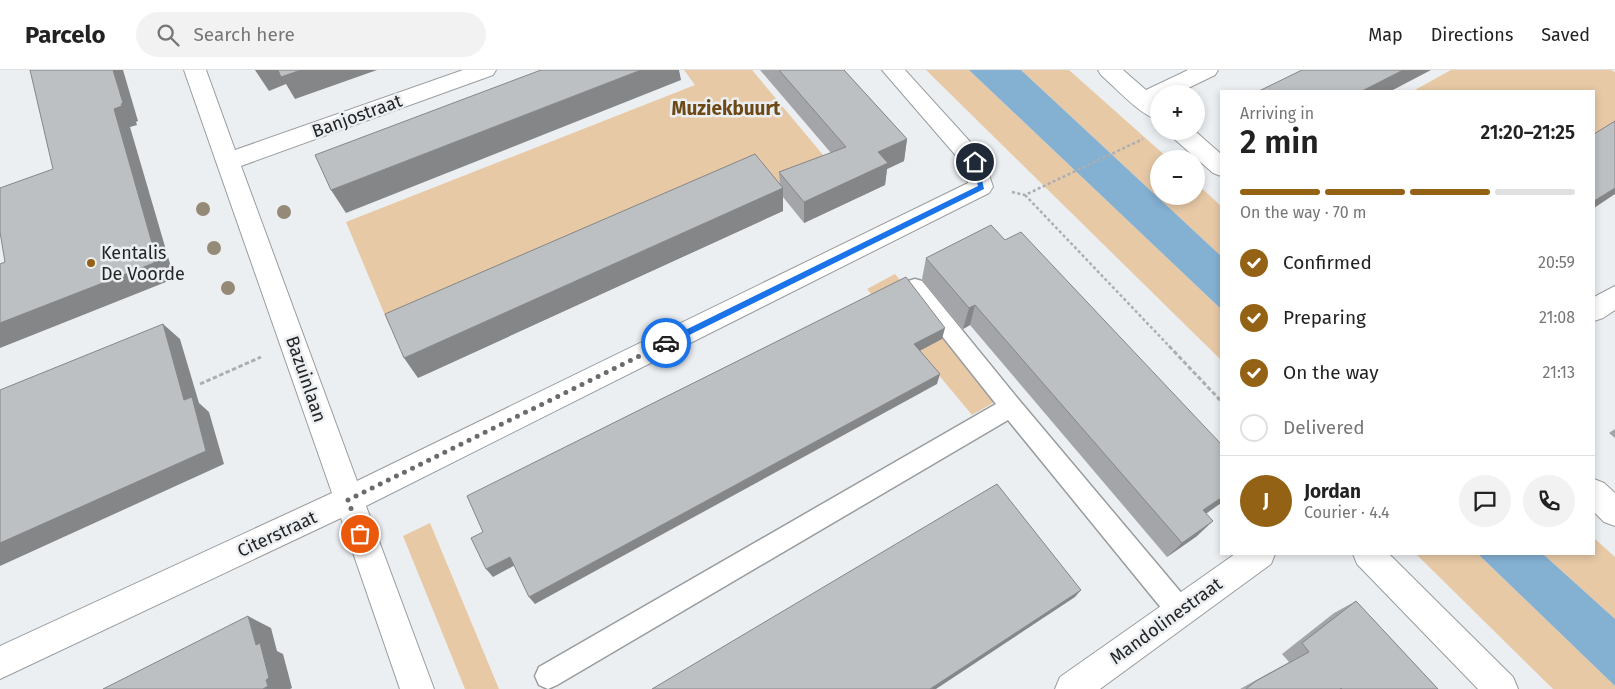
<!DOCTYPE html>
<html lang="en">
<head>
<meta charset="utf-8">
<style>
  :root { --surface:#fff; --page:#f2f2f2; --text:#222; --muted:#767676; --line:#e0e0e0; --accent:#946214 }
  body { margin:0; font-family:"Fira Sans",sans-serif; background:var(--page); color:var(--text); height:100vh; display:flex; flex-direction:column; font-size:19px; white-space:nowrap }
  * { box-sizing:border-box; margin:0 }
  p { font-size:16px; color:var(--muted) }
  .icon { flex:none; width:28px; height:28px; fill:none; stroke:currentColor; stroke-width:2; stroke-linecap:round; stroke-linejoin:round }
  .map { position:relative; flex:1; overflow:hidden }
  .side { position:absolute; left:1220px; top:20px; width:375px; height:465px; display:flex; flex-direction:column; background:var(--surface); border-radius:0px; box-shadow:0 2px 8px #0003 }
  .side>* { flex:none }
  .fabs { position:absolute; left:1150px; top:15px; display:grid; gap:10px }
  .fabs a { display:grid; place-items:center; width:55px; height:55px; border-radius:50%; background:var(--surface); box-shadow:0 2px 8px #0003; font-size:25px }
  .pin { position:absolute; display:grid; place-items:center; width:42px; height:42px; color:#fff; margin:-21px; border:2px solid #fff; border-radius:50%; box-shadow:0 1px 5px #0007 }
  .courier { position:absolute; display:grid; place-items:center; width:50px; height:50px; margin:-25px; border:4px solid #1a73e8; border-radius:50%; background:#fff; color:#222; box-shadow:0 1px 6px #0007 }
  .summary em { font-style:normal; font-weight:600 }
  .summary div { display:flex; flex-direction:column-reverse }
  .summary { display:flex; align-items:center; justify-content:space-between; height:85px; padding:0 20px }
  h1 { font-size:32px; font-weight:600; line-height:38px }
  .bar { display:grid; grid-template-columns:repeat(4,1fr); gap:8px 5px; align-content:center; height:60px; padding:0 20px }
  .bar i { height:6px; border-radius:4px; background:var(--line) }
  .bar .on { background:var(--accent) }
  .bar p { grid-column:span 4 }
  .line { display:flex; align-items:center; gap:12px; padding:0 20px; border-top:1px solid var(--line) }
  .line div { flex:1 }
  .round { display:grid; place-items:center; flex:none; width:52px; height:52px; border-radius:26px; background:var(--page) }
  ol { padding:0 20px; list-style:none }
  li { display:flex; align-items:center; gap:15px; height:55px }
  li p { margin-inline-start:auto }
  li .icon { padding:5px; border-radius:50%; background:var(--accent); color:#fff; stroke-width:4 }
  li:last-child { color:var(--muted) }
  li i { width:28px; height:28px; border:2px solid var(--line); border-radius:50% }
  header { display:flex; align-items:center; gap:30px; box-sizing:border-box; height:70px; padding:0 25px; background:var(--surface); border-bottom:1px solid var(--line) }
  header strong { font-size:24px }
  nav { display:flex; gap:28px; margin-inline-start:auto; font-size:18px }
  .search { width:350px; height:45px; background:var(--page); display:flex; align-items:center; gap:12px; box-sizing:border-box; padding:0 18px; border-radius:28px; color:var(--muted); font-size:19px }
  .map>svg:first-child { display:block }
  .green { fill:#e7c9a6 }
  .water { fill:#84b0d2 }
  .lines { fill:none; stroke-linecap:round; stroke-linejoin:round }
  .service-casing { stroke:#999c9f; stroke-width:3 }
  .minor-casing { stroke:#999c9f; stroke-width:2 }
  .path-far1 { stroke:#acafb1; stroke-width:2.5; stroke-dasharray:3 2.5; stroke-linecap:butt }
  .path { stroke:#acafb1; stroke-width:3; stroke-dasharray:4.5 2.5; stroke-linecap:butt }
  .service { fill:#fff; fill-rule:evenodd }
  .minor { fill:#fff; fill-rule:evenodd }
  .tree { fill:#958978 }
  .wall { fill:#a3a5a8 }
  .shaded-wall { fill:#848688 }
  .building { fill:#bdc0c3; stroke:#848688 }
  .route { fill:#1a73e8 }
  .done { stroke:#696b6d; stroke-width:5; stroke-dasharray:0 9 }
  .poi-dot { fill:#946214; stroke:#eceff2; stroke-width:2 }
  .labels { text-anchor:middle; stroke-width:5; stroke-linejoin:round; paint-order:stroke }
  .street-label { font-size:18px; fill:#232425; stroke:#eceff2 }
  .poi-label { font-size:18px; fill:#232425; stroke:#eceff2; text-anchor:start }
  .neighbourhood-label { font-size:19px; font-weight:bold; fill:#6c4917; stroke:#eceff2 }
</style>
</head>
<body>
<header>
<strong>Parcelo</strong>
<div class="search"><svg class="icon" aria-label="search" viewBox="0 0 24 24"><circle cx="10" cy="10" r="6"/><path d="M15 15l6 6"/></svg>Search here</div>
<nav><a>Map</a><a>Directions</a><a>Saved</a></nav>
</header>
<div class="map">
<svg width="1615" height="619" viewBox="0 0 1615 619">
  <rect width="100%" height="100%" fill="#eceff2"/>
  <g class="green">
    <polygon points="684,0 752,0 834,98 776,121 759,95 389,255 346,152 695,15"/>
    <polygon points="926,0 969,0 1221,239 1221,290"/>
    <polygon points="1021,0 1069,0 1169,89 1159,89 1159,126 1196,126 1196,113 1221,136 1221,186"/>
    <polygon points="1451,0 1611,0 1615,2 1615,52 1594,65 1594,21 1413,21"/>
    <polygon points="895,204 1000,329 972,345 867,219"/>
    <polygon points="430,453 499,619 465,619 403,466"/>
    <polygon points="1594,468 1615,487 1615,549 1543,484 1594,484"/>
    <polygon points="1416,484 1478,484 1615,616 1615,619 1553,619"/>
  </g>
  <g class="water">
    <polygon points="969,0 1021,0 1221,186 1221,239"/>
    <polygon points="1478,484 1543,484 1615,549 1615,616"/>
  </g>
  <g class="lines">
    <g class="service-casing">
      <polygon id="service" points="915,209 922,211 1019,330 1189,532 1192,541 1189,550 1180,553 1171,550 1008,350 557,615 548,619 539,615 535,606 539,597 996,334 908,223 905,217 908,211"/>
    </g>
    <g class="minor-casing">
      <g id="minor">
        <polygon points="184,0 206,0 235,80 463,0 496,0 493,5 241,96 357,411 968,113 964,95 882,0 905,0 983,86 993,117 989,123 366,436 434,619 400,619 341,448 0,609 0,576 332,423"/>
        <path d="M1098 0H1123L1146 20 1188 0H1218L1215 5 1176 24H1159L1158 50C1139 44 1117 19 1101 5Z"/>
        <polygon points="1169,61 1195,61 1221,84 1221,106 1213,103 1172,67"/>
        <polygon points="1615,216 1615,240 1603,248 1594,251 1594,227"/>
        <polygon points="1594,409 1604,413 1615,423 1615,456 1604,452 1594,442"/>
        <polygon points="1235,484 1275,484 1271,494 1100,619 1055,619 1060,607"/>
        <polygon points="1353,484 1389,484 1513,607 1518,619 1478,619 1357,494"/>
      </g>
    </g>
    <g class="path-far1">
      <polyline points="1012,122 1025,125 1143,69"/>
      <polyline points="1025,125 1170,277"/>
    </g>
    <g class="path">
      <polyline points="1169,276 1221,331"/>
      <polyline points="200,314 261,287"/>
    </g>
    <use href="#service" class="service"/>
    <use href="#minor" class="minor"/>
  </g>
  <g class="tree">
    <circle cx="203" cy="139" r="7"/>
    <circle cx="284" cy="142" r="7"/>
    <circle cx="214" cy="178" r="7"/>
    <circle cx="228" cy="218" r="7"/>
  </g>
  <g class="wall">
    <polygon points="760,0 844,0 907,69 904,91 887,99 885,115 804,153 783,127 783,141 418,308 780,115 779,102 831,83"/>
    <polygon points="1005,170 1221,374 1221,433 1206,444 1197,466 1167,487 970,255 963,259 922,209 926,188"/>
    <polygon points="1615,359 1615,368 1609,363"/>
    <polygon points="1356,531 1438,619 1240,619 1289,592 1282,584 1334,543"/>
  </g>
  <g class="shaded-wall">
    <polygon points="113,0 123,0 138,51 136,52 137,55 130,57 171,197 171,210 0,278 0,253 114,39"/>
    <polygon points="255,0 377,0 295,29 286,14 269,21"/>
    <polygon points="641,0 679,0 681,10 346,143 331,120"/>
    <polygon points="1403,0 1431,0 1391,21 1362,21"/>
    <polygon points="907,69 904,91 887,99 885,115 804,153 804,132 878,82"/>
    <polygon points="783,118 783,141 418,308 404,288"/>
    <polygon points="1615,118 1615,124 1594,138 1594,131"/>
    <polygon points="975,235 970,255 963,259 969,238"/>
    <polygon points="163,254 180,269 199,333 209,342 224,394 0,496 0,473"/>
    <polygon points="945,258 942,269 912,285 914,274"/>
    <polygon points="940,304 937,314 535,534 529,527"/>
    <polygon points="1221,428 1221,433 1187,456 1203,440"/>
    <polygon points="1213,451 1197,466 1167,487 1182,473"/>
    <polygon points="510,487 517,494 493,507 486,499"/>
    <polygon points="1081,520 1075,527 936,619 930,619"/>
    <polygon points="248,546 271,558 277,581 283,584 292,618 290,619 263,619 266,610"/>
  </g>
  <g class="building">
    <polygon points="30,0 113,0 123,33 121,34 122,36 114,39 154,180 154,193 0,253 0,194 5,192 0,162 0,118 53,99"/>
    <polygon points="278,0 301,0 281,7"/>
    <polygon points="541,0 641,0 331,120 315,85"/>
    <polygon points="779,0 844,0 907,69 878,82 888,93 804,132 779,102 846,77"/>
    <polygon points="1302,0 1403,0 1362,21 1259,21"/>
    <polygon points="1615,51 1615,118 1594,131 1594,64"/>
    <polygon points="755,84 783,118 404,288 385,244"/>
    <polygon points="991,155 1005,170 1021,162 1221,374 1221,428 1203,440 1213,451 1182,473 975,235 969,238 926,188"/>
    <polygon points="906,207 945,258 914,274 940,304 529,527 510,487 486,499 471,468 483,462 467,426"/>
    <polygon points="163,254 184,330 192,327 206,381 0,473 0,320"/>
    <polygon points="997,414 1081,520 930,619 652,619"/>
    <polygon points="1356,531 1438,619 1342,619 1341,618 1340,619 1246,619 1256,611 1309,582 1302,573"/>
    <polygon points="248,546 256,575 260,573 269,608 266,610 268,616 263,619 103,619"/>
  </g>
  <polygon class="route" points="975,89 978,92 984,119 669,275 663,275 663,271 978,116 971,92"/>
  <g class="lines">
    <polyline class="done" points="360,464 348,430 666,273"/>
  </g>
  <circle class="poi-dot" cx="91" cy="193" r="5"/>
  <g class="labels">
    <g class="street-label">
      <text transform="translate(357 46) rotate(-20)" y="6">Banjostraat</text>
      <text transform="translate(306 309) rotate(71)" y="6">Bazuinlaan</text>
      <text transform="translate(277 464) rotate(-25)" y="6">Citerstraat</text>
      <text transform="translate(1166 551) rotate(-36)" y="6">Mandolinestraat</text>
    </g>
    <g class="poi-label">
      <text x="101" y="189">Kentalis<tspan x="101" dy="21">De Voorde</tspan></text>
    </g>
    <g class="neighbourhood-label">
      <text x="726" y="45">Muziekbuurt</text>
    </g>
  </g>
</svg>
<div class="fabs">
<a>+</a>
<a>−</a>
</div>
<div class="pin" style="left:360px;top:464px;background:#ea580c"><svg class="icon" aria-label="bag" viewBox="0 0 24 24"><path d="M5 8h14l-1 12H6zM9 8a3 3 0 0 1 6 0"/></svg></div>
<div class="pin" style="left:975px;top:92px;background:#1f2937"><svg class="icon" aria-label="home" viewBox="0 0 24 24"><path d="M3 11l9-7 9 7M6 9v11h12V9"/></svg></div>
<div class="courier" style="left:666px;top:273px"><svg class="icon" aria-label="car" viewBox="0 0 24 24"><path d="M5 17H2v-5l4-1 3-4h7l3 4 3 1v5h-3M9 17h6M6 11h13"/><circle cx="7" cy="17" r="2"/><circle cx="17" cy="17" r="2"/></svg></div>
<section class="side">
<div class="summary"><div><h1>2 min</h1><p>Arriving in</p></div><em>21:20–21:25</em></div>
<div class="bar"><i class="on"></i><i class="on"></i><i class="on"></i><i></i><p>On the way · 70 m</p></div>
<ol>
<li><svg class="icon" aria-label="check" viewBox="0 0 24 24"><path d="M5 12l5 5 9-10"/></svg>Confirmed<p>20:59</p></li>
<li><svg class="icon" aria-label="check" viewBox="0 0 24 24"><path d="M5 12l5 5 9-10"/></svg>Preparing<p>21:08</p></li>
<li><svg class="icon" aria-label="check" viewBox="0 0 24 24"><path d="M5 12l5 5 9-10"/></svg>On the way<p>21:13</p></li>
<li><i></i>Delivered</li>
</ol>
<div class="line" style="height:90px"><b class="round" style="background:var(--accent);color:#fff">J</b><div><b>Jordan</b><p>Courier · 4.4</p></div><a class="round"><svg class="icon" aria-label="chat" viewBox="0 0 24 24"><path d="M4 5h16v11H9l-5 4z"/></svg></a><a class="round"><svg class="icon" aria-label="phone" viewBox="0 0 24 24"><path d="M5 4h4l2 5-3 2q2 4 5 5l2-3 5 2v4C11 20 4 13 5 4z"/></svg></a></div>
</section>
</div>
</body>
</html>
